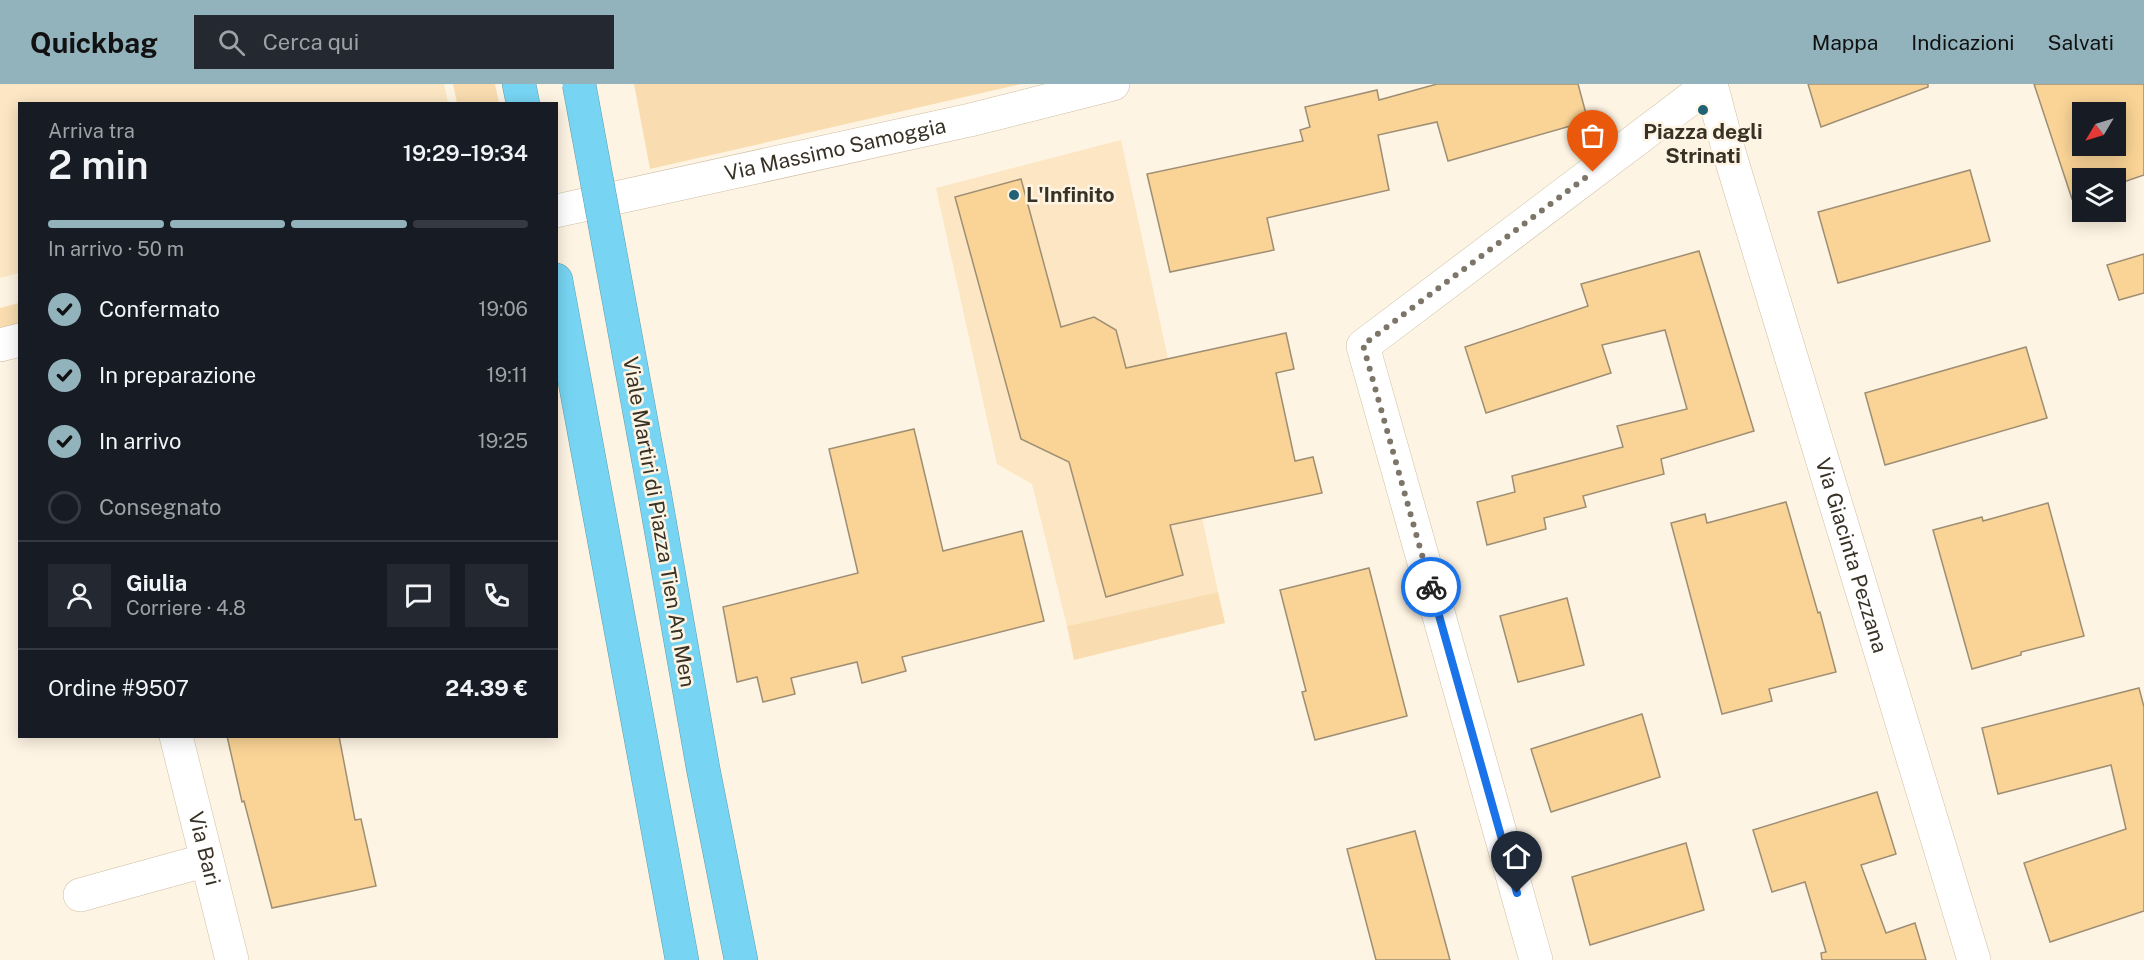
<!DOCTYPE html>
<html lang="it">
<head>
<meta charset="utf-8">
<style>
  :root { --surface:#171b24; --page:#242831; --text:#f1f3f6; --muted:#9ea1a6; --line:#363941; --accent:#92b2bc }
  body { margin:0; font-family:"Public Sans",sans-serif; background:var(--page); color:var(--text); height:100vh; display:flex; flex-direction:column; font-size:22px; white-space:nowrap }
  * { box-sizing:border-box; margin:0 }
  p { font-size:20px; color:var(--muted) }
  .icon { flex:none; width:33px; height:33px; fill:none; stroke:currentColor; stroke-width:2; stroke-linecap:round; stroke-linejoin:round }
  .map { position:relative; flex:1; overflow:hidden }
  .sheet { position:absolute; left:18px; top:18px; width:540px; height:636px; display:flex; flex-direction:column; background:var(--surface); border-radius:0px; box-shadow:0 3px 15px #0003 }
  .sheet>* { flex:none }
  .needle { width:39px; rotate:232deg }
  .fabs { position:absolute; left:2072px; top:18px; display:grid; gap:12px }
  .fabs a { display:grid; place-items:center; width:54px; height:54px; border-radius:0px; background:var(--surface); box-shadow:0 3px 15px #0003; font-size:30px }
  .pin { position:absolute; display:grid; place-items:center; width:51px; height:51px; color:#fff; margin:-62px -26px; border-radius:50% 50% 50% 0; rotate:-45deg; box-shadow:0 0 6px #0007 }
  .pin .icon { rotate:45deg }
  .courier { position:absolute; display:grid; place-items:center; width:60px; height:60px; margin:-30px; border:4px solid #1a73e8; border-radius:50%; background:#fff; color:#222; box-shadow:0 2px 8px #0007 }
  .summary em { font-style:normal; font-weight:600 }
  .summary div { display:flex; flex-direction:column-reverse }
  .summary { display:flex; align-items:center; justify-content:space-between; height:102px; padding:0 30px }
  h1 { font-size:39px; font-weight:600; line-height:45px }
  .bar { display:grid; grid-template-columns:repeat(4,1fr); gap:9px 6px; align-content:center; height:72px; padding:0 30px }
  .bar i { height:8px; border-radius:4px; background:var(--line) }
  .bar .active { background:var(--accent) }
  .bar p { grid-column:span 4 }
  .line { display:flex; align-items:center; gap:15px; padding:0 30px; border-top:2px solid var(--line) }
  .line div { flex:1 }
  .round { display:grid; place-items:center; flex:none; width:63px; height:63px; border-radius:0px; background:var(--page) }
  ol { padding:0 30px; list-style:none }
  li { display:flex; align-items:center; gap:18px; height:66px }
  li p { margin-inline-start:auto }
  li .icon { padding:6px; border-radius:50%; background:var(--accent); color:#111; stroke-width:4 }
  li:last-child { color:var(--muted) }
  li i { width:33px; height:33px; border:3px solid var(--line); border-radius:50% }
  header { display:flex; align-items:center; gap:36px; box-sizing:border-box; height:84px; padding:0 30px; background:var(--accent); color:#111 }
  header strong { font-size:28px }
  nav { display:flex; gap:33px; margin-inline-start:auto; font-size:21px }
  .search { width:420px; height:54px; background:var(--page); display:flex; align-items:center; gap:15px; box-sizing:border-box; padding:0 21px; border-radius:0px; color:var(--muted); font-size:22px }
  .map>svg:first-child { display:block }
  .built { fill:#fce6c3 }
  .green { fill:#f9ddb0 }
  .building { fill:#fad496; stroke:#9e8e74; stroke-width:1.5; fill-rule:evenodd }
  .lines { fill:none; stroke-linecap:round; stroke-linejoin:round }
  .minor-casing { stroke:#cfbea3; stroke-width:34 }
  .highway-casing { stroke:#619cab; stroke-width:34 }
  .minor { stroke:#fff; stroke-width:33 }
  .highway { stroke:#77d5f3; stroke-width:33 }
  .highway-bridge-casing { stroke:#619cab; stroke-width:34; stroke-linecap:butt }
  .highway-bridge { stroke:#77d5f3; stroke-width:33 }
  .done { stroke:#7d7568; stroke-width:6; stroke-dasharray:0 10.8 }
  .route { stroke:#1a73e8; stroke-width:8 }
  .poi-dot { fill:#1f6275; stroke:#fef4e3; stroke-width:2 }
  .labels { text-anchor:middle; stroke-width:5; stroke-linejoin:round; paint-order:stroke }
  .poi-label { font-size:21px; font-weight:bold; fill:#383126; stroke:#fef4e3 }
  .street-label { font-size:21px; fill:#383126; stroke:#fef4e3 }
</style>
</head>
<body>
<header>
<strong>Quickbag</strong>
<div class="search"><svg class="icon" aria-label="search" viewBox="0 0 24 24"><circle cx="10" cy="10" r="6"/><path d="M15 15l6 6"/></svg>Cerca qui</div>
<nav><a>Mappa</a><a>Indicazioni</a><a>Salvati</a></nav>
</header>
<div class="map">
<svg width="2144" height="876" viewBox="0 0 2144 876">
  <rect width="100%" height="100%" fill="#fef4e3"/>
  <g class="built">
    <polygon points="0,0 444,0 448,19 20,20 19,189 0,194"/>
    <polygon points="1121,56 1218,508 1067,542 1032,400 997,380 936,104"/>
  </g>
  <g class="green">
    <polygon points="453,0 495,0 499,19 457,19"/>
    <polygon points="634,0 1021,0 650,85"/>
    <polygon points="19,219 19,246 0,249 0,224"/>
    <polygon points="1218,508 1225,539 1074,576 1067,542"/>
  </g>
  <g class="building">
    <polygon points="1437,0 1578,0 1588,37 1448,77 1437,38 1378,51 1389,106 1267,134 1274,166 1170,188 1147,90 1303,57 1300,46 1310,43 1305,23 1377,6 1379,16"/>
    <polygon points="1808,0 1928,0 1928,3 1821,43"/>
    <path d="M2034 0H2144V91L2115 101V94H2082V111L2072 115ZM2082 28H2115V62H2082Z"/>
    <polygon points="1970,86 1990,157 1838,199 1818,128"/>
    <polygon points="1021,95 1061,243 1094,233 1116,246 1126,284 1286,249 1294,285 1276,289 1295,377 1313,373 1322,409 1170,441 1183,491 1106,513 1069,378 1021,355 955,113"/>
    <polygon points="1699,167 1754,347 1661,375 1664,390 1583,412 1586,423 1544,434 1546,445 1487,461 1477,418 1515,408 1512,392 1623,363 1617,342 1687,325 1665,246 1602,261 1611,289 1486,329 1465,263 1588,222 1581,200"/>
    <polygon points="2144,170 2144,209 2119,216 2107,181"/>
    <polygon points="2026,263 2047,334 1885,381 1865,309"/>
    <polygon points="914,345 943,467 1022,447 1044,537 902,573 906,587 862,599 857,578 791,594 795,610 763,618 757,593 737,598 723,523 858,489 829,365"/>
    <polygon points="1786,418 1818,529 1820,528 1836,588 1769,605 1772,617 1722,630 1671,439 1705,430 1707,439"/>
    <polygon points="2048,419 2084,552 2021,568 2021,571 1972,585 1933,446 1982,433 1983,437"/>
    <polygon points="1369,484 1407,632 1315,656 1302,608 1306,607 1280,506"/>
    <polygon points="1567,514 1584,581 1518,598 1500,532"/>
    <polygon points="2139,604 2144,623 2144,827 2050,858 2024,779 2126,745 2111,681 1998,710 1982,644"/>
    <polygon points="1642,630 1660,693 1551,728 1531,665"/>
    <polygon points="227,652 339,652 355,736 361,735 376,802 272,824 244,717 242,718"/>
    <polygon points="1877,708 1896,770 1861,781 1886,849 1915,839 1926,876 1822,876 1821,869 1826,868 1805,798 1772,808 1753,746"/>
    <polygon points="1415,747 1450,876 1376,876 1347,765"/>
    <polygon points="1686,759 1704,826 1590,861 1572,793"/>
  </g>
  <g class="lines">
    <g class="minor-casing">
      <g id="minor">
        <path id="s1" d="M1711 0 1729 68 1974 876"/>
        <path id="s2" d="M556 127 970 36 1113 0"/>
        <polyline points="0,261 20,256"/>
        <path id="s3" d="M176 652 232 876"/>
        <polyline points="80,811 207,776"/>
        <polyline points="1536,876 1363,262 1710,0"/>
      </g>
    </g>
    <g class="highway-casing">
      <g id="highway">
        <polyline points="519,0 523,20"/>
        <polyline points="556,196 682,876"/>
        <polyline points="655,412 703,684 741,876"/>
      </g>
    </g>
    <use href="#minor" class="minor"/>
    <use href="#highway" class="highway"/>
    <g class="highway-bridge-casing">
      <polyline id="highway-bridge" points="579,0 655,412"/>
    </g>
    <use href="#highway-bridge" class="highway-bridge"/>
  </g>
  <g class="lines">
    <polyline class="done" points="1431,503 1363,261 1593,88"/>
    <polyline class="route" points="1431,503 1517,809"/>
  </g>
  <g class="poi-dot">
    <circle cx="1703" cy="26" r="6"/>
    <circle cx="1014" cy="111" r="6"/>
  </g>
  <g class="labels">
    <g class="poi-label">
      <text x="1703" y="55">Piazza degli<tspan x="1703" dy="24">Strinati</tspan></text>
      <text x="1026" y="118" text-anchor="start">L'Infinito</text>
    </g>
    <g class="street-label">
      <text dy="7" stroke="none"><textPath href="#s2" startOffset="286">Via Massimo Samoggia</textPath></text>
      <text transform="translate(659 438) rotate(80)" y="7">Viale Martiri di Piazza Tien An Men</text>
      <text dy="7" stroke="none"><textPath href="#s1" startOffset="492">Via Giacinta Pezzana</textPath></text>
      <text dy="7" stroke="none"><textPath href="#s3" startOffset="116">Via Bari</textPath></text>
    </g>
  </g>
</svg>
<div class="fabs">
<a><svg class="needle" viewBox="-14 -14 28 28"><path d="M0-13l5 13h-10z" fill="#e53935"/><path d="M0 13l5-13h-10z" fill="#9ea1a6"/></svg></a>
<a><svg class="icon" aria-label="layers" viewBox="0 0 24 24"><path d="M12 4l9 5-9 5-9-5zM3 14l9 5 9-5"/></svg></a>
</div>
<div class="pin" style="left:1593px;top:88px;background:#ea580c"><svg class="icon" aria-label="bag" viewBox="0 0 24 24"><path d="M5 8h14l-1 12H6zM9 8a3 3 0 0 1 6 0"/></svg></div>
<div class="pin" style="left:1517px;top:809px;background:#1f2937"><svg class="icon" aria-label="home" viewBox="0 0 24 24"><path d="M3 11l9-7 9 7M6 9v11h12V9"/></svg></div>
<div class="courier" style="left:1431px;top:503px"><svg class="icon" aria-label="bike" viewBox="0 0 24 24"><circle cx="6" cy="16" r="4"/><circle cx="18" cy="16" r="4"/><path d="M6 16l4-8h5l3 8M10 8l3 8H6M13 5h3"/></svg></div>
<section class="sheet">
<div class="summary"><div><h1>2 min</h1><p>Arriva tra</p></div><em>19:29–19:34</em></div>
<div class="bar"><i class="active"></i><i class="active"></i><i class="active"></i><i></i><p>In arrivo · 50 m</p></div>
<ol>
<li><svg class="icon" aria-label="check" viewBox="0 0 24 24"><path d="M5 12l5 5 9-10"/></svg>Confermato<p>19:06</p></li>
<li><svg class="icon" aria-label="check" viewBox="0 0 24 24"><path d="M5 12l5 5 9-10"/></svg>In preparazione<p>19:11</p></li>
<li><svg class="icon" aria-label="check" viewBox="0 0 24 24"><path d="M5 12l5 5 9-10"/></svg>In arrivo<p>19:25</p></li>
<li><i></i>Consegnato</li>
</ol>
<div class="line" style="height:108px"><a class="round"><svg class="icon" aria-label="person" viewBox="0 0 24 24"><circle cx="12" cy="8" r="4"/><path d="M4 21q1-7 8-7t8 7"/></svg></a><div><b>Giulia</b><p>Corriere · 4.8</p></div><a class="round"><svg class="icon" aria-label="chat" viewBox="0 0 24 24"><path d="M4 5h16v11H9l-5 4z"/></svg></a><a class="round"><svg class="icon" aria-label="phone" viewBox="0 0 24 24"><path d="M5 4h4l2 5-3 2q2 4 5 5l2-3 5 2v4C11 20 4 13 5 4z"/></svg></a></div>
<div class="line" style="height:78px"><div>Ordine #9507</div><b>24.39 €</b></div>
</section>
</div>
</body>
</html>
